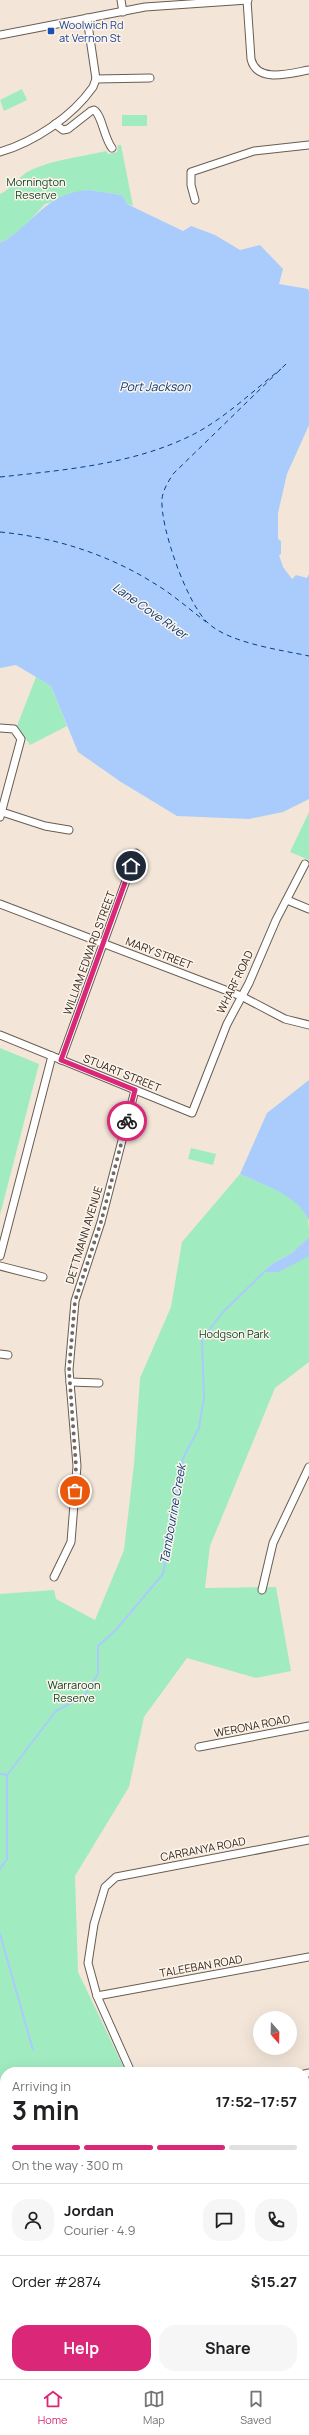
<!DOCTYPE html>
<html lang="en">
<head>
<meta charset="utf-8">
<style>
  :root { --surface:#fff; --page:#f6f6f6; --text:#202124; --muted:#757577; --line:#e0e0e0; --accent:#db2777 }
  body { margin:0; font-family:Manrope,sans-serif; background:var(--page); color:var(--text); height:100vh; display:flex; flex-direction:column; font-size:15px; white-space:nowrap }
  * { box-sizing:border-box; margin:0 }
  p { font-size:13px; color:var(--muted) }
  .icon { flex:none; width:22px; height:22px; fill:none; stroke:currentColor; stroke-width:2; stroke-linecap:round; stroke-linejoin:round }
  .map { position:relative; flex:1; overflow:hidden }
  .details { position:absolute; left:0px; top:2067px; width:309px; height:312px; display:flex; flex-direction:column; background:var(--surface); border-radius:16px 16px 0 0; box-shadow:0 4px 16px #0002 }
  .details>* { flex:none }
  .needle { width:26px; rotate:160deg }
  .buttons { position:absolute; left:253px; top:2011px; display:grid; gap:8px }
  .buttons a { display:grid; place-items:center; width:44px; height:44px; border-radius:50%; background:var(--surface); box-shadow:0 4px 16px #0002; font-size:20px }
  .pin { position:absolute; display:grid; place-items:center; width:34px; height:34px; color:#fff; margin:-17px; border:2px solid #fff; border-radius:50%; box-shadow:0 1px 4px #0007 }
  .courier { position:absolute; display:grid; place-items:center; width:40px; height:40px; margin:-20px; border:3px solid #db2777; border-radius:50%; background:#fff; color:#222; box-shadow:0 1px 5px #0007 }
  .head em { font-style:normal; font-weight:700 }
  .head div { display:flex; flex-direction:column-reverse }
  .head { display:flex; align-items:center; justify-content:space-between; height:68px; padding:0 12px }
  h1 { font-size:26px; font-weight:700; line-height:30px }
  .bar { display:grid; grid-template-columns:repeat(4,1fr); gap:6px 4px; align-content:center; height:48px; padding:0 12px }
  .bar i { height:5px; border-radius:3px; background:var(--line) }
  .bar .selected { background:var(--accent) }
  .bar p { grid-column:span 4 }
  .line { display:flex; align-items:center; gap:10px; padding:0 12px; border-top:1px solid var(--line) }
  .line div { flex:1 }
  .round { display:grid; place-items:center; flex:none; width:42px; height:42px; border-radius:16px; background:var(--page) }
  .button { display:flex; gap:8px; margin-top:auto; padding:8px 12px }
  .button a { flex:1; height:46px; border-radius:16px; background:var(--accent); color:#fff; font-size:16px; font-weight:700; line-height:46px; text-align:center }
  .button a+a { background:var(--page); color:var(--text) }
  .dock { display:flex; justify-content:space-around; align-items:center; height:56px; border-top:1px solid var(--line); background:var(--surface); font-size:11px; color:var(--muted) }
  .dock a { display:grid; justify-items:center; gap:2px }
  .dock .selected { color:var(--accent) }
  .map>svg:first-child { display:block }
  .green { fill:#a1ebc1 }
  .water { fill:#a9ccfc }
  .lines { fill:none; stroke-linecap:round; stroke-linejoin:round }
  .stream { stroke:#a9ccfc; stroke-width:2 }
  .ferry { stroke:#053e81; stroke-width:1; stroke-dasharray:5 4; stroke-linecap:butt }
  .minor-casing { stroke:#685d51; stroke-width:9 }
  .major-casing { stroke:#8f602f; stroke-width:11 }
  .minor { stroke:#fff; stroke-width:7 }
  .major { stroke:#dcb286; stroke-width:9 }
  .done { stroke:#726a62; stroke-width:4; stroke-dasharray:0 7.2 }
  .route { stroke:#db2777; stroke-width:5 }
  .transit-dot { fill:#1a4fb4; stroke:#fff4e9; stroke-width:1.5 }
  .labels { text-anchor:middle; stroke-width:3; stroke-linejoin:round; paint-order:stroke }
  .transit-label { font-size:11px; fill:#164399; stroke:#fff4e9; text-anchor:start }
  .park-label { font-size:11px; fill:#003f25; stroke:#fff4e9 }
  .street-label { font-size:11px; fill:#2c2722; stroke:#fff4e9 }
  .water-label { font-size:12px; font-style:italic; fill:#053e81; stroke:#fff4e9 }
</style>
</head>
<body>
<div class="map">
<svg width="309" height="2379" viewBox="0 0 309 2379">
  <rect width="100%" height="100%" fill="#f3e6d9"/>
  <g class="green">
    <polygon points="22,89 27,100 4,111 0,100"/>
    <rect x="122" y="115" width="25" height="11"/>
    <path d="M118 145H121L133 206 127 204 122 195 89 190 45 204 21 230 0 243V194C12 189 19 175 31 170 55 159 81 157 106 151L108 154 117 152Z"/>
    <polygon points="36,677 51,686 67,726 30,745 17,726"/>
    <polygon points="309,812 309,860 290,852"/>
    <polygon points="0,1048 39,1064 0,1215"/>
    <polygon points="191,1148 216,1154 213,1165 188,1159"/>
    <path d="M240 1174C260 1184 296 1193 307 1216 309 1222 309 1230 309 1237L292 1253 272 1264 263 1272H279L309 1255V1362L275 1388 210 1546 205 1588 276 1587 291 1671 256 1678 187 1658 144 1717 129 1787 75 1876 78 1972 126 2072H5V2122L0 2121V1594L54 1590 56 1599 95 1620 124 1550 134 1464 140 1378 171 1307 182 1242Z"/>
    <polygon points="304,2302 309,2305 309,2376 304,2373"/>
  </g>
  <g class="water">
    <path d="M89 190 122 195 127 204 183 231 191 226 215 235 240 250 260 245 283 269 279 284 308 289 309 292V425L287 474 278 513V539L281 541V554L279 555 283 567 292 579 296 575 307 578 309 574V799L283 812 249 819 177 816 121 782 78 752 51 686 16 665 0 668V243C37 223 42 194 89 190Z"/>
    <path d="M309 1080V1221C299 1195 263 1185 240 1174L267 1113Z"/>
    <polygon points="309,1237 309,1256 279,1272 263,1272 272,1264 292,1253"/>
  </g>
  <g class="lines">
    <g class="stream">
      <polyline points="0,1774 7,1775"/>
      <polyline points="0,1869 7,1859 7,1775 56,1711 84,1696 98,1674 98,1646 115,1631 163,1574 183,1458 199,1428 204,1397 202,1340 222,1313 265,1271"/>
      <polyline points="0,1934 33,2050"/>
    </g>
    <g class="ferry">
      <path d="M286 364 173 474C168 482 163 490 162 499 160 527 187 604 208 623 229 643 281 650 309 656"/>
      <path d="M0 477C65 470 137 464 196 433 226 417 254 390 281 369"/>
      <path d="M0 532C53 537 107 554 152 582 171 593 188 608 206 622"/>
    </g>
    <g class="minor-casing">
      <g id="minor">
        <polyline points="121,0 123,12"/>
        <path d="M247 0 251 59C257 84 291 73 309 70"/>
        <polyline points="0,35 145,7 248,0"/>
        <polyline points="96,79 150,78"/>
        <path d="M55 124 63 130 68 129 91 111 94 110C102 115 104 138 112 148"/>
        <path d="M0 152C34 142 72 117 93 87L96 79 87 18"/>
        <polyline points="195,200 191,185 191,172 254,151 309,145"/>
        <polyline points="0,728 14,729 21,739 0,817"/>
        <polyline points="2,812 45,826 69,830"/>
        <polyline points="287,900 309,909"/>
        <polyline points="0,904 241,996 285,1019 309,1025"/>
        <polyline points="0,1035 192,1113 227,1024 249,983 276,920 305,864"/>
        <polyline points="61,1060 136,853"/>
        <polyline points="0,1256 52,1056"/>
        <polyline points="0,1266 43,1277"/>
        <polyline points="0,1354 8,1355"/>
        <polyline points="70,1382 99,1383"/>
        <polyline points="54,1577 71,1542 77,1466 69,1370 75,1301 101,1222 135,1090"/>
        <polyline points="262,1590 273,1543 309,1467"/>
        <polyline points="199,1747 309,1726"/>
        <polyline points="97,1996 309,1957"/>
        <polyline points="131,2072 97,1996 88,1963 94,1924 105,1887 116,1877 309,1840"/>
        <polyline points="304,2074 309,2073"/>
        <polyline points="200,2374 205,2379"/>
      </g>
    </g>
    <g class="major-casing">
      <g id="major">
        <polyline points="0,2180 5,2181"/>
        <polyline points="304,2290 309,2294"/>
        <polyline points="0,2350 5,2354"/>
        <polyline points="32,2374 39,2379"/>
      </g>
    </g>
    <use href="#minor" class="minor"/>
    <use href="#major" class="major"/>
  </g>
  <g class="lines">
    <polyline class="done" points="75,1491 76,1466 69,1370 75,1301 101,1222 127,1121"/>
    <polyline class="route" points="127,1121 135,1090 61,1060 131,866"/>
  </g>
  <rect class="transit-dot" x="47" y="27" width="8" height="8" rx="2"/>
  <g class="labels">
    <g class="transit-label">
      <text x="59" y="29">Woolwich Rd<tspan x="59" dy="13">at Vernon St</tspan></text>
    </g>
    <g class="park-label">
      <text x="36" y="186">Mornington<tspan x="36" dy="13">Reserve</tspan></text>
      <text x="234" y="1338">Hodgson Park</text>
      <text x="74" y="1689">Warraroon<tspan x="74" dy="13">Reserve</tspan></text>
    </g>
    <g class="street-label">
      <text transform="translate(89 953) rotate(-70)" y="4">WILLIAM EDWARD STREET</text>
      <text transform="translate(159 953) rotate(21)" y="4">MARY STREET</text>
      <text transform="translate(235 982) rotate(-64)" y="4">WHARF ROAD</text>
      <text transform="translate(122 1073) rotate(22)" y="4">STUART STREET</text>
      <text transform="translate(84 1235) rotate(-73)" y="4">DETTMANN AVENUE</text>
      <text transform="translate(252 1726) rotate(-11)" y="4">WERONA ROAD</text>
      <text transform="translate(203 1849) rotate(-11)" y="4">CARRANYA ROAD</text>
      <text transform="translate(201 1966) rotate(-10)" y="4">TALEEBAN ROAD</text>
    </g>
    <g class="water-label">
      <text x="155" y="391">Port Jackson</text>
      <text transform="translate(150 611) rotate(35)" y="4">Lane Cove River</text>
      <text transform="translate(173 1514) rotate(-80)" y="4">Tambourine Creek</text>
    </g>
  </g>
</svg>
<div class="buttons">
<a><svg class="needle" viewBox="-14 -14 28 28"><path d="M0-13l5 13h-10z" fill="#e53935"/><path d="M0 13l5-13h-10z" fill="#757577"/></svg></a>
</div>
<div class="pin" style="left:75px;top:1491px;background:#ea580c"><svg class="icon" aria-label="bag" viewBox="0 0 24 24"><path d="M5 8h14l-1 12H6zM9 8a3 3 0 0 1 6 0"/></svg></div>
<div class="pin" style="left:131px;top:866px;background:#1f2937"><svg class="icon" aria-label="home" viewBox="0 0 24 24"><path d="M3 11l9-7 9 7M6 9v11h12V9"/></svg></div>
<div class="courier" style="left:127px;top:1121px"><svg class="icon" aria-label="bike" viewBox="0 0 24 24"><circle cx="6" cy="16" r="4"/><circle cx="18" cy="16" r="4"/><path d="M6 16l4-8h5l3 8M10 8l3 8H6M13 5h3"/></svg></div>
<section class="details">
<div class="head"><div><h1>3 min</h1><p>Arriving in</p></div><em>17:52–17:57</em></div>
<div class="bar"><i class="selected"></i><i class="selected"></i><i class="selected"></i><i></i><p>On the way · 300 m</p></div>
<div class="line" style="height:72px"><a class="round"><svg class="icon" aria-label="person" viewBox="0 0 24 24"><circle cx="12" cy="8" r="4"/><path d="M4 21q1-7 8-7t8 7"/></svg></a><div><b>Jordan</b><p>Courier · 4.9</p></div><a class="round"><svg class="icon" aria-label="chat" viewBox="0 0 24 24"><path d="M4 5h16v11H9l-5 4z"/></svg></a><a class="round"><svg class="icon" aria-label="phone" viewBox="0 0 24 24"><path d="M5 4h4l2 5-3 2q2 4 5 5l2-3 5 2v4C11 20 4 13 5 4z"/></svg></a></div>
<div class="line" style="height:52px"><div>Order #2874</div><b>$15.27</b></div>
<div class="button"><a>Help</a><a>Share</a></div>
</section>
</div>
<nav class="dock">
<a class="selected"><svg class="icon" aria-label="home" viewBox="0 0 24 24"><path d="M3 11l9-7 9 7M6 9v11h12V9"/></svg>Home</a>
<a><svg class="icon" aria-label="map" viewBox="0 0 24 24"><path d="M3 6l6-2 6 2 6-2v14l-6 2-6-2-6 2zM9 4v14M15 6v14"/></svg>Map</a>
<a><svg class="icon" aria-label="saved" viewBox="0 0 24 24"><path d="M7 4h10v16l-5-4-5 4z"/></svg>Saved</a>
</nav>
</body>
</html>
